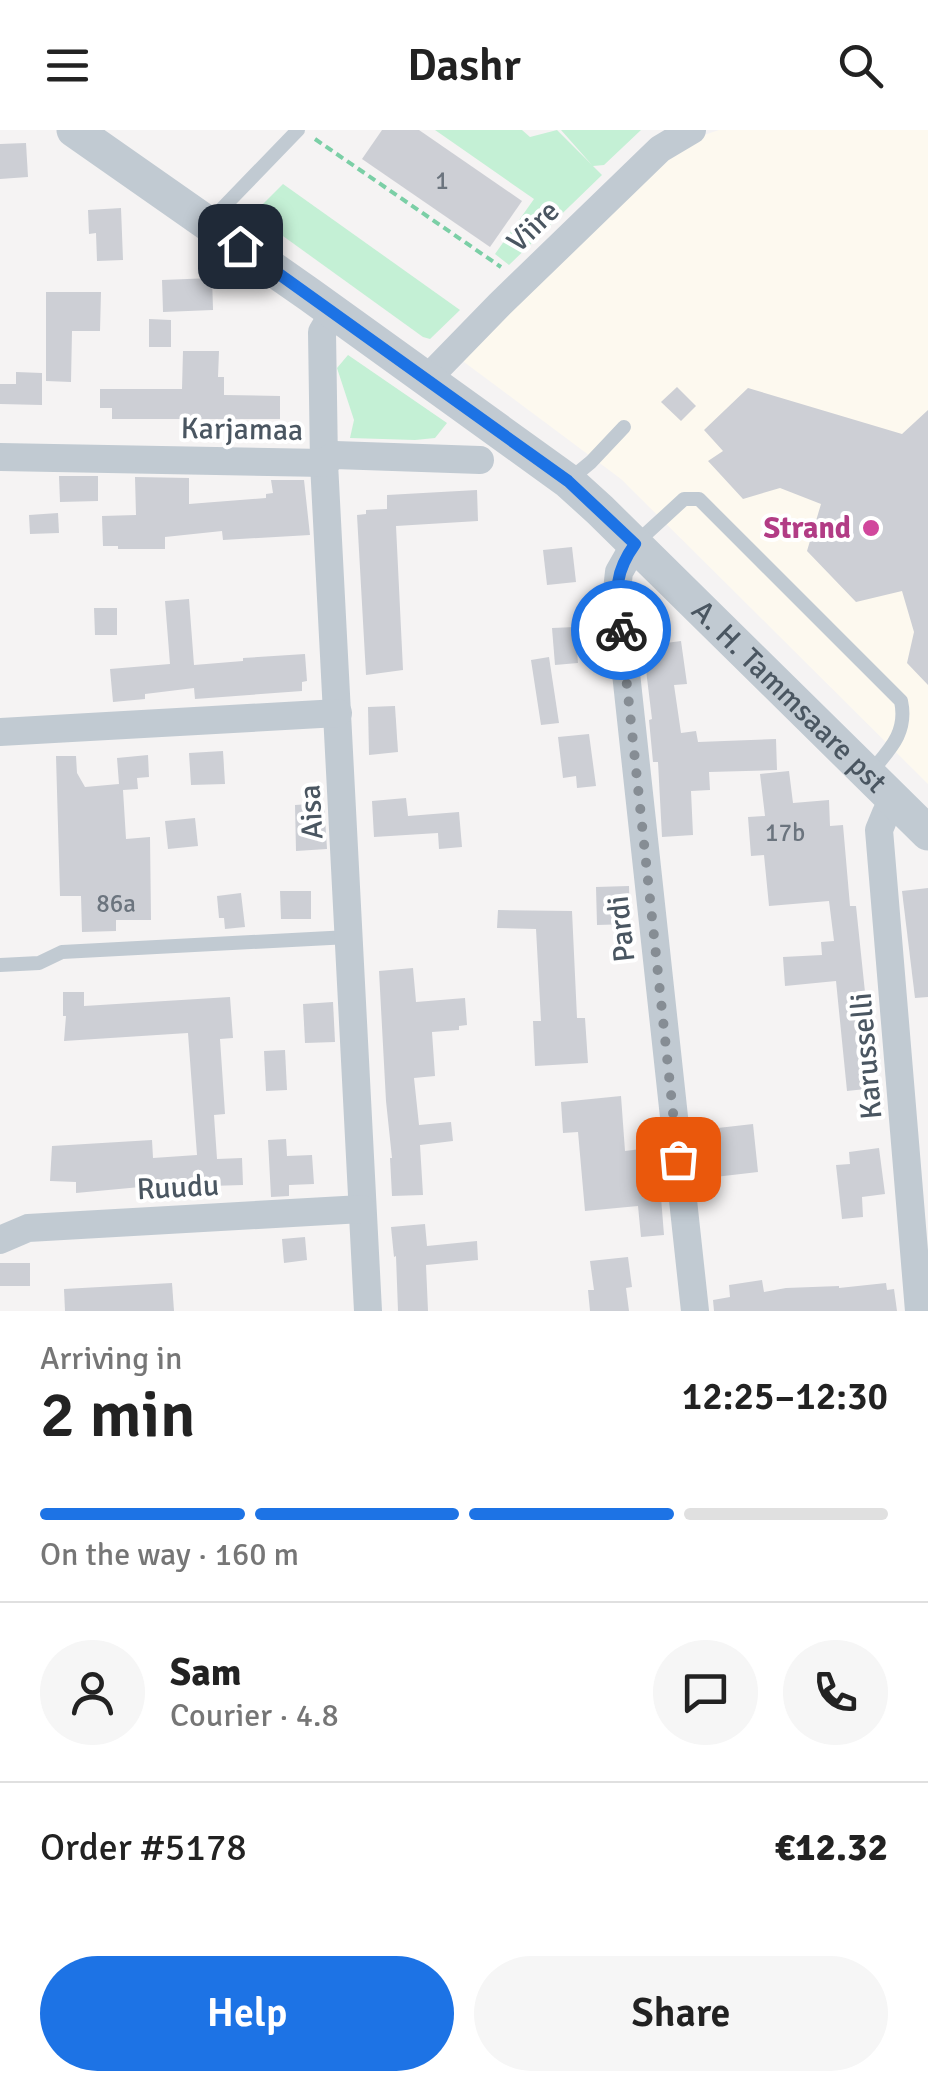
<!DOCTYPE html>
<html lang="en">
<head>
<meta charset="utf-8">
<style>
  :root { --surface:#fff; --page:#f6f6f6; --text:#222; --muted:#767676; --line:#e0e0e0; --accent:#1d73e5 }
  body { margin:0; font-family:Signika,sans-serif; background:var(--page); color:var(--text); height:100vh; display:flex; flex-direction:column; font-size:38px; white-space:nowrap }
  * { box-sizing:border-box; margin:0 }
  p { font-size:32px; color:var(--muted) }
  .icon { flex:none; width:55px; height:55px; fill:none; stroke:currentColor; stroke-width:2; stroke-linecap:round; stroke-linejoin:round }
  .map { position:relative; height:1181px; overflow:hidden }
  .side { display:flex; flex-direction:column; background:var(--surface); flex:1 }
  .side>* { flex:none }
  .pin { position:absolute; display:grid; place-items:center; width:85px; height:85px; color:#fff; margin:-42px; border-radius:20px; box-shadow:0 5px 15px #0006 }
  .courier { position:absolute; display:grid; place-items:center; width:100px; height:100px; margin:-50px; border:8px solid #1d73e5; border-radius:50%; background:#fff; color:#222; box-shadow:0 2px 12px #0007 }
  .head em { font-style:normal; font-weight:600 }
  .head div { display:flex; flex-direction:column-reverse }
  .head { display:flex; align-items:center; justify-content:space-between; height:170px; padding:0 40px }
  h1 { font-size:65px; font-weight:600; line-height:75px }
  .bar { display:grid; grid-template-columns:repeat(4,1fr); gap:15px 10px; align-content:center; height:120px; padding:0 40px }
  .bar i { height:12px; border-radius:8px; background:var(--line) }
  .bar .selected { background:var(--accent) }
  .bar p { grid-column:span 4 }
  .line { display:flex; align-items:center; gap:25px; padding:0 40px; border-top:2px solid var(--line) }
  .line div { flex:1 }
  .round { display:grid; place-items:center; flex:none; width:105px; height:105px; border-radius:52px; background:var(--page) }
  .primary-button { display:flex; gap:20px; margin-top:auto; padding:20px 40px }
  .primary-button a { flex:1; height:115px; border-radius:60px; background:var(--accent); color:#fff; font-size:40px; font-weight:600; line-height:115px; text-align:center }
  .primary-button a+a { background:var(--page); color:var(--text) }
  header { display:flex; justify-content:space-between; align-items:center; height:130px; padding:0 40px; background:var(--surface); font-size:45px; font-weight:600 }
  .map>svg:first-child { display:block }
  .commercial { fill:#fdf9ef }
  .green { fill:#c4f0d5 }
  .building { fill:#cdcfd5 }
  .lines { fill:none; stroke-linecap:round; stroke-linejoin:round }
  .path { stroke:#7bcfa6; stroke-width:4; stroke-dasharray:8 5; stroke-linecap:butt }
  .service { stroke:#c1cad2; stroke-width:14 }
  .minor { stroke:#c1cad2; stroke-width:28 }
  .tertiary { stroke:#c1cad2; stroke-width:35 }
  .done { stroke:#868d94; stroke-width:10; stroke-dasharray:0 18 }
  .route { stroke:#1d73e5; stroke-width:12 }
  .hotel-dot { fill:#d1479c; stroke:#fff; stroke-width:4 }
  .labels { text-anchor:middle; stroke-width:8; stroke-linejoin:round; paint-order:stroke }
  .number-label { font-size:25px; fill:#6b747e }
  .street-label { font-size:30px; fill:#4a5661; stroke:#fff }
  .hotel-label { font-size:30px; font-weight:bold; fill:#b23c85; stroke:#fff; text-anchor:end }
</style>
</head>
<body>
<header><svg class="icon" aria-label="menu" viewBox="0 0 24 24"><path d="M4 6h16M4 12h16M4 18h16"/></svg>Dashr<svg class="icon" aria-label="search" viewBox="0 0 24 24"><circle cx="10" cy="10" r="6"/><path d="M15 15l6 6"/></svg></header>
<div class="map">
<svg width="928" height="1181" viewBox="0 0 928 1181">
  <rect width="100%" height="100%" fill="#f5f3f3"/>
  <polygon class="commercial" points="719,0 928,0 928,654 621,349 460,229 674,24 707,4"/>
  <g class="green">
    <polygon points="435,0 522,0 530,7 557,0 592,35 561,0 641,0 604,35 593,36 602,45 509,135 495,124 534,69"/>
    <polygon points="283,54 460,180 430,209 423,207 258,88 257,80"/>
    <polygon points="348,225 447,293 435,308 415,310 350,308 354,290 337,238"/>
  </g>
  <g class="building">
    <polygon points="382,0 419,0 522,71 490,117 362,29"/>
    <polygon points="26,13 28,47 0,49 0,14"/>
    <polygon points="121,78 123,130 97,131 96,103 89,104 88,80"/>
    <polygon points="212,148 213,180 163,182 162,150"/>
    <polygon points="46,162 101,162 100,201 72,201 71,252 46,251"/>
    <polygon points="149,189 171,190 171,217 149,217"/>
    <polygon points="183,221 219,221 218,247 224,247 224,265 280,266 280,289 112,289 112,278 100,278 100,259 182,259"/>
    <polygon points="16,242 42,243 42,275 0,274 0,254 16,254"/>
    <polygon points="677,257 696,276 681,291 661,272"/>
    <polygon points="748,258 902,304 928,280 928,555 907,533 914,502 902,461 856,472 807,421 821,374 780,358 743,369 708,331 723,321 704,300"/>
    <polygon points="59,346 98,346 98,371 60,372"/>
    <polygon points="135,347 189,348 189,374 266,368 266,364 273,363 271,350 304,350 310,405 223,410 222,401 165,407 165,419 118,419 118,416 103,416 102,386 136,385"/>
    <polygon points="477,360 478,391 396,396 403,540 366,545 357,385 366,384 366,380 387,379 387,365"/>
    <polygon points="58,383 59,403 30,404 29,385"/>
    <polygon points="572,417 576,452 547,455 543,420"/>
    <polygon points="189,469 194,535 243,531 243,528 305,524 307,551 302,552 302,561 195,569 194,558 145,564 145,569 113,572 110,539 170,534 165,471"/>
    <polygon points="94,478 117,478 117,505 95,505"/>
    <polygon points="664,496 666,513 681,511 687,554 674,555 681,603 696,601 698,612 776,609 777,640 709,642 710,660 691,661 693,705 662,707 658,632 653,632 649,590 652,589 641,499"/>
    <polygon points="575,497 578,533 555,535 552,498"/>
    <polygon points="549,527 559,593 541,595 531,530"/>
    <polygon points="395,576 398,622 369,625 368,577"/>
    <polygon points="589,604 596,656 577,658 576,646 563,648 558,607"/>
    <polygon points="223,621 225,654 191,655 189,623"/>
    <polygon points="148,625 149,647 137,648 138,659 123,660 126,709 150,707 151,790 116,790 116,801 82,802 81,766 60,766 56,626 76,626 77,643 85,657 119,654 117,628"/>
    <polygon points="789,641 793,673 829,670 830,696 843,695 850,776 856,776 875,958 847,961 836,851 785,856 783,827 822,825 821,812 834,811 829,771 769,776 764,725 751,726 748,687 765,686 760,644"/>
    <polygon points="406,668 408,686 459,682 462,717 439,719 438,703 374,707 372,671"/>
    <polygon points="324,673 327,719 296,721 295,675"/>
    <polygon points="195,688 198,716 168,719 165,691"/>
    <polygon points="629,756 630,794 597,795 596,757"/>
    <polygon points="928,758 928,867 915,868 902,761"/>
    <polygon points="280,761 311,761 311,789 281,789"/>
    <polygon points="241,763 245,797 225,799 224,788 219,788 217,766"/>
    <polygon points="498,780 572,781 577,888 585,888 588,933 535,936 533,891 541,891 536,799 497,798"/>
    <polygon points="413,838 416,872 465,868 467,895 459,896 459,900 432,902 435,946 414,948 419,995 451,992 453,1011 420,1015 423,1065 392,1066 390,1028 392,1028 386,971 379,841"/>
    <polygon points="63,862 84,862 84,876 230,867 233,908 220,909 225,984 214,985 217,1029 242,1028 243,1055 177,1057 177,1059 151,1061 151,1056 76,1063 76,1052 50,1051 52,1016 152,1010 153,1028 197,1025 188,903 64,911 66,886 63,886"/>
    <polygon points="333,872 335,912 305,913 303,874"/>
    <polygon points="285,920 287,960 266,961 264,921"/>
    <polygon points="621,966 625,1021 657,1017 664,1105 641,1107 638,1076 585,1081 578,1002 563,1003 561,972"/>
    <polygon points="753,994 758,1042 715,1047 709,999"/>
    <polygon points="286,1009 287,1026 312,1025 314,1054 289,1055 289,1066 271,1067 268,1010"/>
    <polygon points="879,1018 885,1064 862,1067 863,1087 842,1089 836,1035 850,1034 849,1022"/>
    <polygon points="425,1094 427,1116 477,1111 478,1130 426,1135 428,1181 398,1181 396,1126 394,1127 391,1097"/>
    <polygon points="305,1107 307,1130 284,1133 282,1109"/>
    <polygon points="628,1127 632,1157 626,1158 629,1181 590,1181 588,1160 594,1160 590,1131"/>
    <rect x="0" y="1133" width="30" height="23"/>
    <polygon points="762,1150 764,1162 786,1158 839,1156 839,1158 886,1153 887,1160 894,1159 897,1181 714,1181 713,1170 730,1167 729,1155"/>
    <polygon points="172,1153 174,1181 65,1181 64,1159"/>
  </g>
  <g class="lines">
    <polyline class="path" points="315,9 501,137"/>
    <g class="service">
      <polyline points="208,93 298,0"/>
      <polyline points="568,351 591,332 624,297"/>
      <path d="M636 413 684 369H699L901 571C908 603 889 620 870 643"/>
      <polyline points="0,835 39,833 62,822 349,807"/>
    </g>
    <g class="minor">
      <polyline points="334,182 322,202 324,333 368,1181"/>
      <polyline points="427,249 500,174 660,19 692,0"/>
      <polyline points="0,327 324,333 335,325 480,330"/>
      <polyline points="635,414 619,442 617,460 695,1181"/>
      <polyline points="0,602 338,583"/>
      <polyline points="897,672 886,683 879,700 919,1181"/>
      <polyline points="0,1110 28,1098 362,1079"/>
    </g>
    <path class="tertiary" id="s1" d="M74 0 310 165 568 351 600 380 928 703"/>
  </g>
  <g class="lines">
    <polyline class="done" points="621,500 678,1029"/>
    <path class="route" d="M240 116 568 351 635 414C612 446 617 463 621 500"/>
  </g>
  <circle class="hotel-dot" cx="871" cy="398" r="10"/>
  <g class="labels">
    <g class="number-label">
      <text x="442" y="59">1</text>
      <text x="785" y="711">17b</text>
      <text x="116" y="782">86a</text>
    </g>
    <g class="street-label">
      <text transform="translate(533 96) rotate(-44)" y="10">Viire</text>
      <text transform="translate(242 299) rotate(1)" y="10">Karjamaa</text>
      <text dy="10" stroke="none"><textPath href="#s1" startOffset="915">A. H. Tammsaare pst</textPath></text>
      <text transform="translate(311 682) rotate(-93)" y="10">Aisa</text>
      <text transform="translate(621 799) rotate(-96)" y="10">Pardi</text>
      <text transform="translate(866 926) rotate(-95)" y="10">Karusselli</text>
      <text transform="translate(178 1057) rotate(-3)" y="10">Ruudu</text>
    </g>
    <g class="hotel-label">
      <text x="851" y="408">Strand</text>
    </g>
  </g>
</svg>
<div class="pin" style="left:678px;top:1029px;background:#ea580c"><svg class="icon" aria-label="bag" viewBox="0 0 24 24"><path d="M5 8h14l-1 12H6zM9 8a3 3 0 0 1 6 0"/></svg></div>
<div class="pin" style="left:240px;top:116px;background:#1f2937"><svg class="icon" aria-label="home" viewBox="0 0 24 24"><path d="M3 11l9-7 9 7M6 9v11h12V9"/></svg></div>
<div class="courier" style="left:621px;top:500px"><svg class="icon" aria-label="bike" viewBox="0 0 24 24"><circle cx="6" cy="16" r="4"/><circle cx="18" cy="16" r="4"/><path d="M6 16l4-8h5l3 8M10 8l3 8H6M13 5h3"/></svg></div>
</div>
<section class="side">
<div class="head"><div><h1>2 min</h1><p>Arriving in</p></div><em>12:25–12:30</em></div>
<div class="bar"><i class="selected"></i><i class="selected"></i><i class="selected"></i><i></i><p>On the way · 160 m</p></div>
<div class="line" style="height:180px"><a class="round"><svg class="icon" aria-label="person" viewBox="0 0 24 24"><circle cx="12" cy="8" r="4"/><path d="M4 21q1-7 8-7t8 7"/></svg></a><div><b>Sam</b><p>Courier · 4.8</p></div><a class="round"><svg class="icon" aria-label="chat" viewBox="0 0 24 24"><path d="M4 5h16v11H9l-5 4z"/></svg></a><a class="round"><svg class="icon" aria-label="phone" viewBox="0 0 24 24"><path d="M5 4h4l2 5-3 2q2 4 5 5l2-3 5 2v4C11 20 4 13 5 4z"/></svg></a></div>
<div class="line" style="height:130px"><div>Order #5178</div><b>€12.32</b></div>
<div class="primary-button"><a>Help</a><a>Share</a></div>
</section>
</body>
</html>
